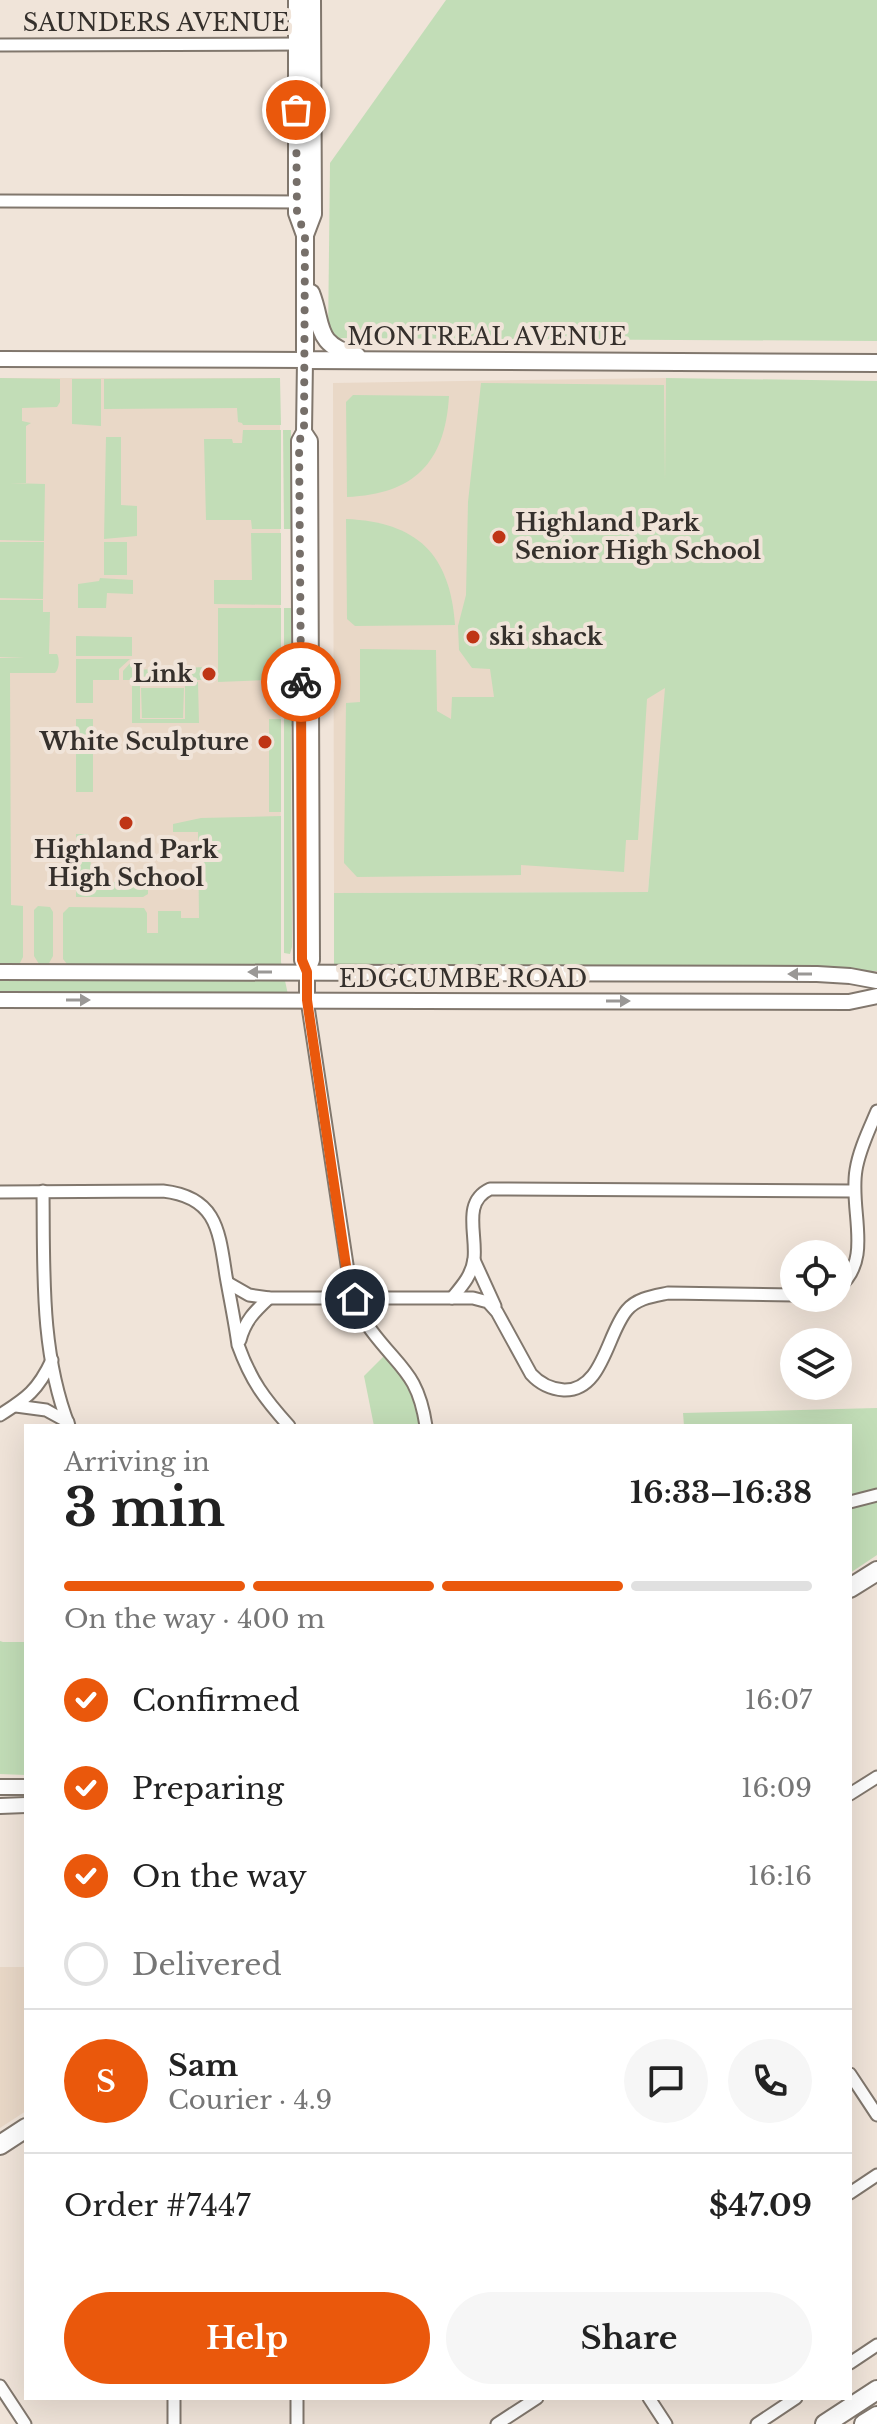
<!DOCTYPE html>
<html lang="en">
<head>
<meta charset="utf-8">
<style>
  :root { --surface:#fff; --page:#f6f6f6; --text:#222; --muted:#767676; --line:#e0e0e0; --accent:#ea580c }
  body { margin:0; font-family:"Libre Baskerville",serif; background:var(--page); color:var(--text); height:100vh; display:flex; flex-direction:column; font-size:30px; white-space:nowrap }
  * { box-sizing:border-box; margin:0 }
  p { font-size:26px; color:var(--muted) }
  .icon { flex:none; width:44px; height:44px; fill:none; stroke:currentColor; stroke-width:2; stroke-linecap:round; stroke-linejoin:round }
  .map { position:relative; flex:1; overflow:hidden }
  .details { position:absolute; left:24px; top:1424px; width:828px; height:976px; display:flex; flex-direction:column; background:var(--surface); border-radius:0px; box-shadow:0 8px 32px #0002 }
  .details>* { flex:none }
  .buttons { position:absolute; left:780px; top:1240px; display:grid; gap:16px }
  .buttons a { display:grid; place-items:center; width:72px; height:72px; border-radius:50%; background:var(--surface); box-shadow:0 8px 32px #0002; font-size:40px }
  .pin { position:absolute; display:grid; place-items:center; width:68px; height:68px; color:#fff; margin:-34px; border:4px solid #fff; border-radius:50%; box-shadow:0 2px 8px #0007 }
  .courier { position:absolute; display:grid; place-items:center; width:80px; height:80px; margin:-40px; border:6px solid #ea580c; border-radius:50%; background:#fff; color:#222; box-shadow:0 2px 10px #0007 }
  .summary em { font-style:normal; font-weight:700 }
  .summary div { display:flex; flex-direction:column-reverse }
  .summary { display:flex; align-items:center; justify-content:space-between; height:136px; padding:0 40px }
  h1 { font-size:52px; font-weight:700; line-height:60px }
  .bar { display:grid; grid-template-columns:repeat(4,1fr); gap:12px 8px; align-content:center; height:96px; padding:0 40px }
  .bar i { height:10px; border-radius:6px; background:var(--line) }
  .bar .selected { background:var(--accent) }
  .bar p { grid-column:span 4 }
  .line { display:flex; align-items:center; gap:20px; padding:0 40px; border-top:2px solid var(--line) }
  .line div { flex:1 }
  .round { display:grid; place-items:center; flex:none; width:84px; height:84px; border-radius:42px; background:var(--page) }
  ol { padding:0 40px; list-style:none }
  li { display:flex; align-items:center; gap:24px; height:88px }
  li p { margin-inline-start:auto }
  li .icon { padding:8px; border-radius:50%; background:var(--accent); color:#fff; stroke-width:4 }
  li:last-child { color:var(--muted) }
  li i { width:44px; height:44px; border:4px solid var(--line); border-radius:50% }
  .cta { display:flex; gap:16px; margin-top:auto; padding:16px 40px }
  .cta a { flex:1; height:92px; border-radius:48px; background:var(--accent); color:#fff; font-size:32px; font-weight:700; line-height:92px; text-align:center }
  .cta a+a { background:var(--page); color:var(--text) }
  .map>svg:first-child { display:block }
  .built { fill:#e9d8c7 }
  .green { fill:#c2ddb7; fill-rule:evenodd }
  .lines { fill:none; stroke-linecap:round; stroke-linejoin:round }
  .minor-casing { stroke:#81776d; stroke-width:15 }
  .tertiary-casing { stroke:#81776d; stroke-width:18 }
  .secondary-casing { stroke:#81776d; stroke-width:20 }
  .primary-casing { stroke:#81776d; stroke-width:22 }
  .trunk-casing { stroke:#81776d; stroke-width:22 }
  .minor { stroke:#fff; stroke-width:11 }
  .tertiary { stroke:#fff; stroke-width:14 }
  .secondary { stroke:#fff; stroke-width:16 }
  .primary { stroke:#fff; stroke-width:18 }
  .trunk { stroke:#fff; stroke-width:18 }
  .oneway { fill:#9a9896 }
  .done { stroke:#766f69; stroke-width:8; stroke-dasharray:0 14.4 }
  .route { stroke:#ea580c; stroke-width:10 }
  .poi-dot { fill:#bf3515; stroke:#f0e4d9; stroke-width:3 }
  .labels { text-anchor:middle; stroke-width:8; stroke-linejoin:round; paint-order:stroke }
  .street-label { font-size:24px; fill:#35302c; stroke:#f0e4d9 }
  .poi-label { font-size:24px; font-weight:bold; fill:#35302c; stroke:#f0e4d9; text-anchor:start }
</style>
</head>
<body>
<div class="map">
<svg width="877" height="2424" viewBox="0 0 877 2424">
  <rect width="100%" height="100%" fill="#f0e4d9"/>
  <g class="built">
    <polygon points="0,378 280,378 281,962 276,965 0,965"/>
    <polygon points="666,378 666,691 648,892 334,893 333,383"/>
    <polygon points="0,1967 26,1967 26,2111 0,2128"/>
  </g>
  <g class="green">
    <polygon points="446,0 877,0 877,341 328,338 330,163"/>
    <polygon points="0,378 60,379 60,402 57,407 22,408 22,421 31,423 26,426 26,483 10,483 45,484 44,541 0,540"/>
    <polygon points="280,378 281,425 243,425 242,423 238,422 237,408 104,409 104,379"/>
    <polygon points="666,378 877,381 877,971 334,964 334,893 648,892 665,688 647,699 638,840 626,840 624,872 521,865 521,875 357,877 344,863 346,703 360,702 360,649 436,650 437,711 451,719 452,697 494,697 490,669 472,668 459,650 458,626 466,595 468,502 481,383 664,385 665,481"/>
    <polygon points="72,379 101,379 101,426 72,424"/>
    <path d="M353 395 449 396C445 463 414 494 347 497L346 402Z"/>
    <polygon points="243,430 281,430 281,529 252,529 251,520 206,520 204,439 232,439 233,443 242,443"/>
    <polygon points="283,430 291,430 291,529 284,529"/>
    <polygon points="106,437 121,437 121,505 137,506 137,536 104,539"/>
    <path d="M346 519C417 522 450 554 455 625L355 626 347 619Z"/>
    <polygon points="251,533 281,533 281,605 214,604 214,580 252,580"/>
    <polygon points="0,542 44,542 43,599 0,598"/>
    <rect x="104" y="542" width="23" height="33"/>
    <polygon points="100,578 133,580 133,594 107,593 106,608 78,608 78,584 99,581"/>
    <path d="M0 600H43V612H50L49 654H57C60 659 59 670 55 673H10L11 905 23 906V957L19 965 39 964 34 956V910L38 906 50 907 53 912V956L48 965 67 964 63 959V913L69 907 144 908 147 913V933H158V911H181V918H199L198 832H173V824L201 818 281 816V962L290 1004H0V658L25 657H0Z"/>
    <polygon points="218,608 281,608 281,702 269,702 267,680 218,682"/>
    <polygon points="284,608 296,608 296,615 291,623 291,694 296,702 296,708 284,708"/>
    <polygon points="76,636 132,637 132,656 76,656"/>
    <polygon points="76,659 130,659 119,669 119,680 93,680 93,703 76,703"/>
    <polygon points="132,661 132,670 206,667 206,680 123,680 123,671"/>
    <path d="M132 682H198L199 723H132ZM140 686H185V719H140Z"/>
    <polygon points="141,688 184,688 183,718 142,718"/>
    <polygon points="284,713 296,713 296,720 291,727 292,947 290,954 284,953"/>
    <rect x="76" y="719" width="17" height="73"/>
    <rect x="269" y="719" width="12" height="93"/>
    <polygon points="76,834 87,834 87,851 91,851 90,882 148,882 148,894 143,897 76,897"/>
    <path d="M384 1356C407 1382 413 1391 419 1426H374L364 1376Z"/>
    <polygon points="877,1408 877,1489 850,1496 850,1426 684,1426 683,1413"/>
    <polygon points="877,1501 877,1555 850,1573 850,1508"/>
    <polygon points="0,1641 3,1642 26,1642 26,1775 0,1774"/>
  </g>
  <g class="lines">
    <g class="minor-casing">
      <g id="minor">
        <polyline points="0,45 304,44"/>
        <polyline points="0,201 303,202"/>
        <path d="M307 1000 351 1291C357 1304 362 1319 371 1330 400 1369 418 1373 426 1426"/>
        <path d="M43 1191C44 1270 40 1352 69 1426"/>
        <path d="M0 1192 163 1191C217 1197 219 1231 226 1276 230 1299 235 1322 238 1345 251 1381 264 1398 289 1426"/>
        <polyline points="474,1260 495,1306"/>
        <path d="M228 1283 249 1295 269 1298H473L488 1302 497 1312 531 1374C540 1384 550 1389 564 1390 603 1391 607 1333 627 1310 637 1298 654 1296 668 1293L794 1295"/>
        <path d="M838 1288C874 1259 849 1211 856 1170 859 1150 869 1130 877 1111"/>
        <path d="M452 1298C462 1286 472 1275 474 1259 477 1234 462 1202 490 1189L854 1191"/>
        <path d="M240 1340C245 1321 254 1312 269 1298"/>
        <polyline points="16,1406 46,1410 68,1422"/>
        <path d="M0 1415C27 1398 38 1390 52 1360"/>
        <polyline points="850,1502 877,1495"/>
        <polyline points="850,1794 877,1777"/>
        <polyline points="850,2074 877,2115"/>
        <polyline points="850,2193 877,2175"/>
        <polyline points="850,2363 877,2345"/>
        <polyline points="0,2386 25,2424"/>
        <polyline points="297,2398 297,2424"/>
        <polyline points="649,2398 666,2424"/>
        <polyline points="174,2424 174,2398"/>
        <polyline points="497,2424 537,2398"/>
        <polyline points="757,2424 796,2398"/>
      </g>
    </g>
    <g class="tertiary-casing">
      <g id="tertiary">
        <polyline points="0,359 305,360 304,432 299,441 302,960 307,972"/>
        <polyline points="304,432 310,441 312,960 307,972 307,1000"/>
        <polyline points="0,972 817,974 850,976 877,981"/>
        <polyline points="0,1000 849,1002 877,996"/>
        <polyline points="0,1787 26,1787"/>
        <polyline points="0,1806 26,1805"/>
      </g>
    </g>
    <g class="secondary-casing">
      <g id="secondary">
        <polyline points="297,0 297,213 305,235"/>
        <polyline points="312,0 313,214 305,235 305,360 877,363"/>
        <path d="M311 293C324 326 313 344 357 356"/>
      </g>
    </g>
    <g class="primary-casing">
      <g id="primary">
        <polyline points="850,1588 877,1571"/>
        <polyline points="0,2145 26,2128"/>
      </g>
    </g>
    <g class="trunk-casing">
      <g id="trunk">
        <polyline points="825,2424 877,2390"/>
        <polyline points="864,2424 877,2416"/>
      </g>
    </g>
    <use href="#minor" class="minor"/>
    <use href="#tertiary" class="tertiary"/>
    <use href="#secondary" class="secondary"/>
    <use href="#primary" class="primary"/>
    <use href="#trunk" class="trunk"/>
  </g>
  <defs><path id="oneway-solid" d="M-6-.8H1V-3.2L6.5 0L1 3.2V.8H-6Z" transform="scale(2)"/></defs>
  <g class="oneway">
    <use href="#oneway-solid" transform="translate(260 972) rotate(-180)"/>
    <use href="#oneway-solid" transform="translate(800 974) rotate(-180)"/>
    <use href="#oneway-solid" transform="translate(78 1000)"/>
    <use href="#oneway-solid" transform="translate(618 1001)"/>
  </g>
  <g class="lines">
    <polyline class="done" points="296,110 297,213 305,235 304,432 299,441 301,682"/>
    <polyline class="route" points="301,682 302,960 307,972 307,1000 348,1279 355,1299"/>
  </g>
  <g class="poi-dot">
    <circle cx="499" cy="537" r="8"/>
    <circle cx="473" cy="637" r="8"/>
    <circle cx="209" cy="674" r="8"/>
    <circle cx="265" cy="742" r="8"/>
    <circle cx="126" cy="823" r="8"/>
  </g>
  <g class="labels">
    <g class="street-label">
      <text x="156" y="31">SAUNDERS AVENUE</text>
      <text x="487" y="345">MONTREAL AVENUE</text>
      <text x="463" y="987">EDGCUMBE ROAD</text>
    </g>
    <g class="poi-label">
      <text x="515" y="531">Highland Park<tspan x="515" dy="28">Senior High School</tspan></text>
      <text x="489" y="645">ski shack</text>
      <text x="193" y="682" text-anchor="end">Link</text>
      <text x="249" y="750" text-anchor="end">White Sculpture</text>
      <text x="126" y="858" text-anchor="middle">Highland Park<tspan x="126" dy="28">High School</tspan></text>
    </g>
  </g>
</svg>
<div class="buttons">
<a><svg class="icon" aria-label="locate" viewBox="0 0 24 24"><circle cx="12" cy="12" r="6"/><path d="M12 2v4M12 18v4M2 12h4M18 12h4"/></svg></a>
<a><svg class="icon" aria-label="layers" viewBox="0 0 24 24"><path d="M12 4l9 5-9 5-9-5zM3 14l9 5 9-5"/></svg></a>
</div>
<div class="pin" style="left:296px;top:110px;background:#ea580c"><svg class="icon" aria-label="bag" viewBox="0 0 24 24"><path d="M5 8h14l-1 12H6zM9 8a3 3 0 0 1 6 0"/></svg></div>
<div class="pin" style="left:355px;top:1299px;background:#1f2937"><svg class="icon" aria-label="home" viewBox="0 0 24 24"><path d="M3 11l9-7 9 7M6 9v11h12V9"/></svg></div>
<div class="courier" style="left:301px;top:682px"><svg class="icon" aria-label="bike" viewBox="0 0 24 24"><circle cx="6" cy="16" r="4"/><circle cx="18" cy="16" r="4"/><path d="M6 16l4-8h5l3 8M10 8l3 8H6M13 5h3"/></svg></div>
<section class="details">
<div class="summary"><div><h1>3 min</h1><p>Arriving in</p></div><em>16:33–16:38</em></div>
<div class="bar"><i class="selected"></i><i class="selected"></i><i class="selected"></i><i></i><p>On the way · 400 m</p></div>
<ol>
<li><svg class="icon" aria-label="check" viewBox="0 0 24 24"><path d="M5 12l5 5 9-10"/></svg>Confirmed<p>16:07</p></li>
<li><svg class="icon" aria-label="check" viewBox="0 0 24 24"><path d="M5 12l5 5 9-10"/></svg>Preparing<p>16:09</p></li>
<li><svg class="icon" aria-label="check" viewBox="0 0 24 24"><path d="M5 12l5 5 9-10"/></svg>On the way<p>16:16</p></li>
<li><i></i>Delivered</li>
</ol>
<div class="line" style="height:144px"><b class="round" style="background:var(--accent);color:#fff">S</b><div><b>Sam</b><p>Courier · 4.9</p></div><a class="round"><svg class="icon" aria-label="chat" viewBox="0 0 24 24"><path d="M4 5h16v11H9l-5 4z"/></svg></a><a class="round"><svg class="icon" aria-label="phone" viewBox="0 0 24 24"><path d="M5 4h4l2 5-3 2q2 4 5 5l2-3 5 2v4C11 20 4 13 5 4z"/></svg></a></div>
<div class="line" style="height:104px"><div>Order #7447</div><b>$47.09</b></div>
<div class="cta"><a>Help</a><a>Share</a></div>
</section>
</div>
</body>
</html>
